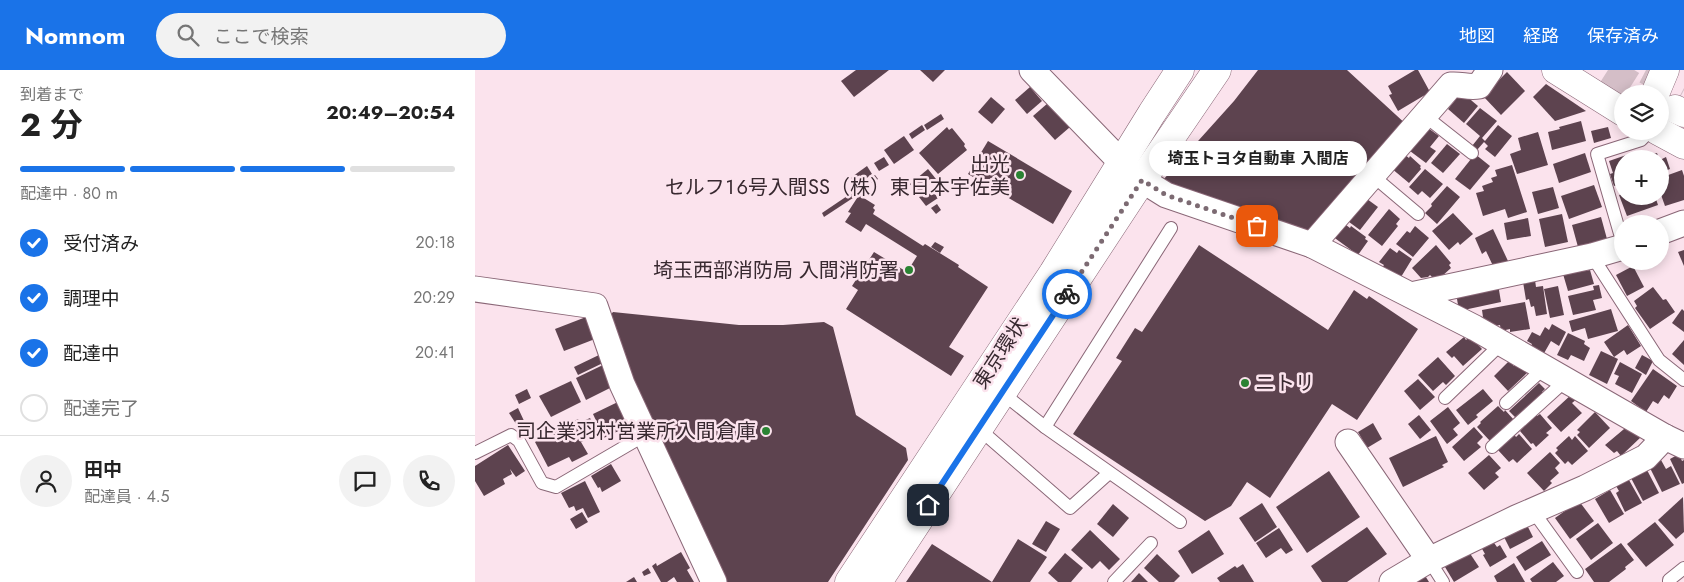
<!DOCTYPE html>
<html lang="ja">
<head>
<meta charset="utf-8">
<style>
  :root { --surface:#fff; --page:#f2f2f2; --text:#222; --muted:#767676; --line:#e0e0e0; --accent:#1a73e8 }
  body { margin:0; font-family:Jost,"Noto Sans JP",sans-serif; background:var(--page); color:var(--text); height:100vh; display:flex; flex-direction:column; font-size:19px; white-space:nowrap }
  * { box-sizing:border-box; margin:0 }
  p { font-size:16px; color:var(--muted) }
  .icon { flex:none; width:28px; height:28px; fill:none; stroke:currentColor; stroke-width:2; stroke-linecap:round; stroke-linejoin:round }
  .map { position:relative; flex:1; overflow:hidden }
  .sheet { display:flex; flex-direction:column; background:var(--surface); width:475px }
  .sheet>* { flex:none }
  .buttons { position:absolute; left:1139px; top:15px; display:grid; gap:10px }
  .buttons a { display:grid; place-items:center; width:55px; height:55px; border-radius:50%; background:var(--surface); box-shadow:0 2px 12px #0003; font-size:25px }
  .pin { position:absolute; display:grid; place-items:center; width:42px; height:42px; color:#fff; margin:-21px; border-radius:10px; box-shadow:0 2px 8px #0006 }
  .courier { position:absolute; display:grid; place-items:center; width:50px; height:50px; margin:-25px; border:4px solid #1a73e8; border-radius:50%; background:#fff; color:#222; box-shadow:0 1px 6px #0007 }
  .bubble { position:absolute; height:35px; border-radius:18px; background:var(--surface); box-shadow:0 2px 12px #0003; font-size:16px; font-weight:700; line-height:35px; text-align:center }
  .headline em { font-style:normal; font-weight:700 }
  .headline div { display:flex; flex-direction:column-reverse }
  .headline { display:flex; align-items:center; justify-content:space-between; height:85px; padding:0 20px }
  h1 { font-size:32px; font-weight:700; line-height:38px }
  .bar { display:grid; grid-template-columns:repeat(4,1fr); gap:8px 5px; align-content:center; height:60px; padding:0 20px }
  .bar i { height:6px; border-radius:4px; background:var(--line) }
  .bar .active { background:var(--accent) }
  .bar p { grid-column:span 4 }
  .line { display:flex; align-items:center; gap:12px; padding:0 20px; border-top:1px solid var(--line) }
  .line div { flex:1 }
  .round { display:grid; place-items:center; flex:none; width:52px; height:52px; border-radius:26px; background:var(--page) }
  ol { padding:0 20px; list-style:none }
  li { display:flex; align-items:center; gap:15px; height:55px }
  li p { margin-inline-start:auto }
  li .icon { padding:5px; border-radius:50%; background:var(--accent); color:#fff; stroke-width:4 }
  li:last-child { color:var(--muted) }
  li i { width:28px; height:28px; border:2px solid var(--line); border-radius:50% }
  header { display:flex; align-items:center; gap:30px; box-sizing:border-box; height:70px; padding:0 25px; background:var(--accent); color:#fff }
  header strong { font-size:24px }
  nav { display:flex; gap:28px; margin-inline-start:auto; font-size:18px }
  .search { width:350px; height:45px; background:var(--page); display:flex; align-items:center; gap:12px; box-sizing:border-box; padding:0 18px; border-radius:28px; color:var(--muted); font-size:19px }
  main { display:flex; flex:1; min-height:0 }
  .map>svg:first-child { display:block }
  .building { fill:#5d434f }
  .lines { fill:none; stroke-linecap:round; stroke-linejoin:round }
  .highway-tunnel { stroke:#d4bec7; stroke-width:28; stroke-dasharray:28 14; stroke-linecap:butt }
  .lane-casing { stroke:#8a6777; stroke-width:14 }
  .street-casing { stroke:#8a6777; stroke-width:27 }
  .highway-casing { stroke:#8a6777; stroke-width:29 }
  .lane { stroke:#fff; stroke-width:12 }
  .street { stroke:#fff; stroke-width:25 }
  .highway { stroke:#fff; stroke-width:28 }
  .done { stroke:#7c6a72; stroke-width:5; stroke-dasharray:0 9 }
  .route { stroke:#1a73e8; stroke-width:6 }
  .poi-dot { fill:#2a8333; stroke:#fbe3ed; stroke-width:2 }
  .labels { text-anchor:middle; stroke-width:5; stroke-linejoin:round; paint-order:stroke }
  .poi-label { font-size:20px; fill:#382930; stroke:#fbe3ed; text-anchor:end }
  .street-label { font-size:20px; fill:#382930; stroke:#fbe3ed }
</style>
</head>
<body>
<header>
<strong>Nomnom</strong>
<div class="search"><svg class="icon" aria-label="search" viewBox="0 0 24 24"><circle cx="10" cy="10" r="6"/><path d="M15 15l6 6"/></svg>ここで検索</div>
<nav><a>地図</a><a>経路</a><a>保存済み</a></nav>
</header>
<main>
<section class="sheet">
<div class="headline"><div><h1>2 分</h1><p>到着まで</p></div><em>20:49–20:54</em></div>
<div class="bar"><i class="active"></i><i class="active"></i><i class="active"></i><i></i><p>配達中 · 80 m</p></div>
<ol>
<li><svg class="icon" aria-label="check" viewBox="0 0 24 24"><path d="M5 12l5 5 9-10"/></svg>受付済み<p>20:18</p></li>
<li><svg class="icon" aria-label="check" viewBox="0 0 24 24"><path d="M5 12l5 5 9-10"/></svg>調理中<p>20:29</p></li>
<li><svg class="icon" aria-label="check" viewBox="0 0 24 24"><path d="M5 12l5 5 9-10"/></svg>配達中<p>20:41</p></li>
<li><i></i>配達完了</li>
</ol>
<div class="line" style="height:90px"><a class="round"><svg class="icon" aria-label="person" viewBox="0 0 24 24"><circle cx="12" cy="8" r="4"/><path d="M4 21q1-7 8-7t8 7"/></svg></a><div><b>田中</b><p>配達員 · 4.5</p></div><a class="round"><svg class="icon" aria-label="chat" viewBox="0 0 24 24"><path d="M4 5h16v11H9l-5 4z"/></svg></a><a class="round"><svg class="icon" aria-label="phone" viewBox="0 0 24 24"><path d="M5 4h4l2 5-3 2q2 4 5 5l2-3 5 2v4C11 20 4 13 5 4z"/></svg></a></div>
</section>
<div class="map">
<svg width="1209" height="512" viewBox="0 0 1209 512">
  <rect width="100%" height="100%" fill="#fbe3ed"/>
  <g class="building">
    <polygon points="381,0 414,0 379,27 366,11"/>
    <polygon points="445,0 470,0 458,12"/>
    <polygon points="783,0 872,0 933,56 841,163 706,118 688,110 759,31"/>
    <polygon points="940,0 943,0 955,22 923,41 914,25 917,24 913,16"/>
    <polygon points="1032,2 1050,21 1026,45 1008,26"/>
    <polygon points="1071,14 1111,41 1080,51 1058,27"/>
    <polygon points="555,17 567,31 552,44 540,30"/>
    <polygon points="985,24 990,25 1003,36 989,53 973,39"/>
    <polygon points="516,27 530,39 517,54 503,42"/>
    <polygon points="573,33 595,57 580,70 558,46"/>
    <polygon points="1005,38 1022,51 1007,68 1010,71 1023,55 1037,66 1020,87 1010,79 1013,76 1009,72 1002,80 997,76 1005,66 991,54"/>
    <polygon points="466,44 469,49 452,60 449,55"/>
    <polygon points="1106,51 1111,71 1077,80 1073,62 1085,59 1084,57"/>
    <polygon points="447,55 450,60 437,69 434,64"/>
    <polygon points="472,57 474,60 477,58 490,74 489,76 492,80 463,104 444,83"/>
    <polygon points="1133,57 1136,68 1119,73 1116,61"/>
    <polygon points="953,58 964,66 955,77 961,81 951,93 931,78"/>
    <polygon points="1063,62 1073,95 1042,104 1035,84 1046,80 1043,68"/>
    <polygon points="429,66 439,80 419,94 409,80"/>
    <polygon points="513,71 597,121 578,154 493,104"/>
    <polygon points="972,74 985,84 968,103 956,93"/>
    <polygon points="1163,81 1166,89 1148,89 1148,113 1139,116 1135,104 1138,103 1134,91"/>
    <polygon points="1110,83 1116,102 1084,113 1078,94"/>
    <polygon points="1182,83 1184,89 1173,89 1172,86"/>
    <polygon points="929,84 934,88 935,86 946,96 945,97 946,99 934,113 916,98"/>
    <polygon points="1000,84 1015,96 995,120 980,109"/>
    <polygon points="409,87 414,95 404,101 399,93"/>
    <polygon points="1191,87 1195,99 1185,103 1185,90"/>
    <polygon points="1037,95 1052,142 1033,148 1030,139 1008,146 1001,123 1009,121 1007,116 1018,112 1016,108 1022,106 1020,100"/>
    <polygon points="392,96 397,104 380,117 374,109"/>
    <polygon points="453,99 461,109 443,124 435,114"/>
    <polygon points="950,99 968,114 955,128 947,121 943,125 934,117"/>
    <polygon points="1207,100 1209,106 1209,130 1190,136 1185,122 1185,108"/>
    <polygon points="400,105 403,109 397,113 394,109"/>
    <polygon points="1119,115 1127,137 1094,149 1086,126"/>
    <polygon points="972,116 985,127 962,154 950,143 957,136 956,134"/>
    <polygon points="1078,117 1084,138 1063,144 1057,122"/>
    <polygon points="384,118 387,122 349,147 347,143"/>
    <polygon points="456,119 463,128 451,136 444,127"/>
    <polygon points="1148,124 1148,126 1180,126 1183,135 1152,146 1144,125"/>
    <polygon points="384,125 400,135 398,138 400,140 398,144 448,176 450,174 484,195 483,197 513,217 474,277 489,286 476,306 371,239 383,220 377,216 399,182 432,202 442,186 391,154 386,162 370,152 376,143 373,142"/>
    <polygon points="892,129 903,137 885,160 870,149"/>
    <polygon points="462,134 466,140 461,144 456,138"/>
    <polygon points="914,139 925,149 921,154 923,156 907,176 893,165"/>
    <polygon points="978,143 998,164 985,175 983,172 974,180 957,161"/>
    <polygon points="1087,144 1093,172 1070,177 1064,149"/>
    <polygon points="1126,147 1132,169 1103,177 1097,155"/>
    <polygon points="1053,148 1056,166 1032,170 1029,153"/>
    <polygon points="867,152 875,158 876,156 891,167 890,169 893,171 883,185 857,166"/>
    <polygon points="940,156 954,168 938,187 921,174 932,161 935,163"/>
    <polygon points="1018,159 1033,191 1019,198 1011,181 1007,184 1000,168"/>
    <polygon points="460,172 469,177 465,183 456,177"/>
    <polygon points="724,175 853,260 879,220 892,229 894,226 943,259 882,350 857,334 795,428 772,412 756,436 730,451 598,364 647,291 641,288 660,258 667,262"/>
    <polygon points="961,175 976,193 974,195 976,198 966,207 965,205 960,210 955,205 953,207 946,208 937,198"/>
    <polygon points="915,178 922,183 924,180 937,189 926,207 918,202 915,206 906,199 909,195 904,192"/>
    <polygon points="1209,180 1209,196 1203,182"/>
    <polygon points="1158,196 1169,217 1152,226 1141,205"/>
    <polygon points="1108,198 1109,201 1115,200 1119,214 1093,221 1088,204"/>
    <polygon points="1060,210 1061,217 1068,216 1072,244 1061,246 1059,236 1056,237 1054,229 1051,230 1048,212"/>
    <polygon points="1023,214 1026,232 984,241 981,223"/>
    <polygon points="1124,215 1127,228 1118,230 1121,240 1098,245 1093,226 1119,220 1118,216"/>
    <polygon points="1083,216 1089,245 1075,248 1069,219"/>
    <polygon points="1178,217 1188,230 1191,229 1200,242 1175,259 1160,238 1162,236 1159,231"/>
    <polygon points="1050,232 1055,259 1035,262 1035,259 1026,261 1025,255 1016,257 1009,254 1007,240"/>
    <polygon points="1136,239 1143,261 1113,269 1110,258 1097,262 1094,251"/>
    <polygon points="1207,239 1209,241 1209,262 1197,253"/>
    <polygon points="138,242 264,255 308,255 349,252 358,257 381,345 431,378 433,390 353,512 248,512 131,250"/>
    <polygon points="111,247 120,269 89,281 80,259"/>
    <polygon points="1077,254 1091,262 1084,276 1076,271 1068,285 1055,278 1057,274 1052,271 1057,262 1065,266 1070,257 1074,260"/>
    <polygon points="1153,255 1166,276 1152,285 1149,280 1139,287 1129,272"/>
    <polygon points="1093,263 1110,271 1109,274 1115,278 1109,291 1096,285 1093,290 1082,285"/>
    <polygon points="995,266 1007,279 988,296 979,286 977,288 971,282 989,267 991,270"/>
    <polygon points="1209,270 1209,295 1197,284"/>
    <polygon points="1126,281 1143,289 1132,314 1114,305"/>
    <polygon points="126,284 130,292 103,305 99,297"/>
    <polygon points="1167,285 1178,291 1171,305 1160,298"/>
    <polygon points="963,287 980,306 971,315 968,312 958,321 943,305"/>
    <polygon points="1034,291 1039,296 1043,293 1052,303 1033,321 1019,306"/>
    <polygon points="1145,292 1167,304 1157,323 1140,314 1144,306 1139,304"/>
    <polygon points="130,294 141,315 111,330 101,308"/>
    <polygon points="1178,299 1202,316 1194,329 1189,325 1183,334 1178,331 1171,342 1156,331"/>
    <polygon points="943,309 960,327 945,340 929,321"/>
    <polygon points="96,311 106,332 76,347 64,326"/>
    <polygon points="1064,313 1070,319 1067,322 1070,325 1043,350 1034,341"/>
    <polygon points="52,319 56,328 44,334 40,325"/>
    <polygon points="1008,319 1018,331 1001,345 1003,347 993,355 981,340"/>
    <polygon points="1097,324 1102,329 1097,333 1107,343 1086,362 1072,347"/>
    <polygon points="147,330 158,354 129,368 118,344"/>
    <polygon points="1023,336 1029,342 1030,340 1039,350 1015,371 1002,357 1006,353 1005,352"/>
    <polygon points="973,337 985,353 978,359 983,365 972,374 955,351"/>
    <polygon points="43,338 50,353 43,357 34,343"/>
    <polygon points="1120,342 1135,358 1114,378 1102,365 1105,362 1102,360"/>
    <polygon points="1060,344 1062,346 1065,344 1077,358 1071,363 1074,365 1061,377 1058,373 1056,374 1045,361"/>
    <polygon points="944,345 956,360 945,369 933,354"/>
    <polygon points="115,348 119,355 110,360 106,352"/>
    <polygon points="103,349 113,369 106,372 113,384 97,392 94,387 73,397 60,372"/>
    <polygon points="898,353 907,369 892,378 883,362"/>
    <polygon points="1155,354 1166,367 1146,386 1142,381 1139,383 1130,375"/>
    <polygon points="999,357 1008,367 1002,373 1006,377 989,391 977,377"/>
    <polygon points="1038,363 1041,367 1044,364 1057,379 1042,393 1038,389 1034,392 1023,380"/>
    <polygon points="961,366 973,392 967,395 969,397 928,417 914,388"/>
    <polygon points="1094,366 1097,370 1100,366 1113,381 1097,395 1093,391 1090,394 1080,383 1083,380 1081,378"/>
    <polygon points="33,375 50,401 41,407 35,399 37,404 28,409 30,414 9,426 0,411 0,396"/>
    <polygon points="1075,382 1085,393 1080,398 1084,403 1075,411 1077,413 1069,421 1052,403"/>
    <polygon points="1204,384 1207,391 1209,390 1209,413 1207,414 1195,389"/>
    <polygon points="1014,385 1026,398 1020,403 1024,407 1009,420 993,403"/>
    <polygon points="1186,390 1191,399 1196,396 1205,414 1187,422 1174,396"/>
    <polygon points="136,394 146,411 127,422 125,417 123,418 116,406"/>
    <polygon points="1172,400 1184,423 1168,431 1156,408"/>
    <polygon points="854,401 885,447 832,483 801,437"/>
    <polygon points="1154,410 1167,433 1150,442 1141,423 1144,421 1141,416"/>
    <polygon points="110,411 125,442 113,448 108,438 101,441 99,436 94,438 86,423"/>
    <polygon points="1135,420 1149,444 1134,453 1120,429"/>
    <polygon points="1208,427 1209,462 1201,469 1183,450"/>
    <polygon points="1104,431 1119,451 1095,469 1080,448"/>
    <polygon points="787,433 802,457 780,472 764,448"/>
    <polygon points="638,434 654,448 638,467 622,454"/>
    <polygon points="107,442 113,452 101,459 95,449"/>
    <polygon points="571,451 585,459 571,482 557,474"/>
    <polygon points="1180,452 1199,475 1171,497 1152,474"/>
    <polygon points="1051,453 1058,467 1035,479 1028,465"/>
    <polygon points="1123,453 1138,473 1116,490 1101,469"/>
    <polygon points="892,457 912,484 872,512 847,512 836,496"/>
    <polygon points="804,458 818,480 811,484 806,478 791,488 781,473"/>
    <polygon points="615,460 645,489 634,500 625,491 617,499 596,480"/>
    <polygon points="734,460 749,484 717,504 703,481"/>
    <polygon points="543,469 572,487 555,512 431,512 457,474 517,512"/>
    <polygon points="1017,470 1022,477 1025,475 1032,487 1015,497 1008,485 1010,484 1006,477"/>
    <polygon points="1067,471 1076,485 1050,501 1041,487"/>
    <polygon points="1146,473 1159,490 1150,497 1151,499 1134,512 1119,512 1110,499"/>
    <polygon points="206,482 215,498 212,500 219,512 202,512 199,507 192,512 186,512 177,496 181,493 182,496"/>
    <polygon points="994,482 1004,497 979,512 970,497"/>
    <polygon points="590,483 608,498 596,512 583,512 573,503"/>
    <polygon points="682,484 705,506 699,512 684,512 669,498"/>
    <polygon points="1078,492 1089,506 1081,512 1057,512 1055,509"/>
    <polygon points="1039,493 1050,512 1022,512 1019,506"/>
    <polygon points="768,494 779,512 745,512 742,508 760,496 762,498"/>
    <polygon points="173,498 176,503 169,506 167,502"/>
    <polygon points="664,503 673,512 656,512"/>
    <polygon points="949,504 954,512 938,512"/>
    <polygon points="159,507 162,512 151,512"/>
  </g>
  <g class="lines">
    <g class="highway-tunnel">
      <polyline points="1133,0 1171,24"/>
      <polyline points="1171,0 1209,20"/>
    </g>
    <g class="lane-casing">
      <g id="lane">
        <polyline points="950,46 997,83"/>
        <polyline points="898,106 943,144"/>
        <polyline points="1148,174 1122,84 1166,70 1175,61"/>
        <polyline points="1117,186 1184,290 1209,310"/>
        <polyline points="526,322 570,357 705,452"/>
        <polyline points="970,328 1026,274"/>
        <polyline points="1031,333 1069,298"/>
        <polyline points="570,357 696,158"/>
        <polyline points="503,358 595,438 634,403"/>
        <polyline points="1017,377 1090,311"/>
        <polyline points="0,383 36,365 44,371 67,413 81,417 170,365"/>
        <polyline points="1058,441 1102,502"/>
        <polyline points="954,490 968,512"/>
        <polyline points="639,512 676,473"/>
        <polyline points="1194,512 1194,510 1209,498"/>
      </g>
    </g>
    <g class="street-casing">
      <g id="street">
        <polyline points="557,0 647,93"/>
        <polyline points="667,110 691,125 837,175 1000,258 1190,367 1209,376"/>
        <polyline points="1185,162 1209,153"/>
        <path d="M837 175 976 15C986 14 993 18 1004 16L1015 0"/>
        <polyline points="0,219 120,236 147,314 239,512"/>
        <polyline points="936,225 1117,186 1148,177"/>
        <polyline points="873,372 954,490"/>
        <polyline points="917,512 954,490 1041,448 1110,418 1171,387 1190,367"/>
      </g>
    </g>
    <g class="highway-casing">
      <g id="highway">
        <polyline points="1081,0 1148,42"/>
        <polyline points="1180,24 1190,0"/>
        <polyline points="1200,39 1209,43"/>
        <polyline points="1183,61 1209,75"/>
        <polyline points="374,512 578,203 677,43 705,0"/>
        <polyline points="403,512 667,110 742,0"/>
      </g>
    </g>
    <use href="#lane" class="lane"/>
    <use href="#street" class="street"/>
    <use href="#highway" class="highway"/>
  </g>
  <g class="lines">
    <polyline class="done" points="592,224 667,110 691,125 782,156"/>
    <polyline class="route" points="453,435 592,224"/>
  </g>
  <g class="poi-dot">
    <circle cx="545" cy="105" r="5"/>
    <circle cx="434" cy="200" r="5"/>
    <circle cx="770" cy="313" r="5"/>
    <circle cx="291" cy="361" r="5"/>
  </g>
  <g class="labels">
    <g class="poi-label">
      <text x="535" y="101">出光<tspan x="535" dy="23">セルフ１６号入間SS（株）東日本宇佐美</tspan></text>
      <text x="424" y="207">埼玉西部消防局 入間消防署</text>
      <text x="780" y="320" text-anchor="start">ニトリ</text>
      <text x="281" y="368">司企業羽村営業所入間倉庫</text>
    </g>
    <g class="street-label">
      <text transform="translate(525 283) rotate(-57)" y="7">東京環状</text>
    </g>
  </g>
</svg>
<div class="buttons">
<a><svg class="icon" aria-label="layers" viewBox="0 0 24 24"><path d="M12 4l9 5-9 5-9-5zM3 14l9 5 9-5"/></svg></a>
<a>+</a>
<a>−</a>
</div>
<div class="pin" style="left:782px;top:156px;background:#ea580c"><svg class="icon" aria-label="bag" viewBox="0 0 24 24"><path d="M5 8h14l-1 12H6zM9 8a3 3 0 0 1 6 0"/></svg></div>
<div class="pin" style="left:453px;top:435px;background:#1f2937"><svg class="icon" aria-label="home" viewBox="0 0 24 24"><path d="M3 11l9-7 9 7M6 9v11h12V9"/></svg></div>
<div class="courier" style="left:592px;top:224px"><svg class="icon" aria-label="bike" viewBox="0 0 24 24"><circle cx="6" cy="16" r="4"/><circle cx="18" cy="16" r="4"/><path d="M6 16l4-8h5l3 8M10 8l3 8H6M13 5h3"/></svg></div>
<div class="bubble" style="left:674px;top:71px;width:218px">埼玉トヨタ自動車 入間店</div>
</div>
</main>
</body>
</html>
